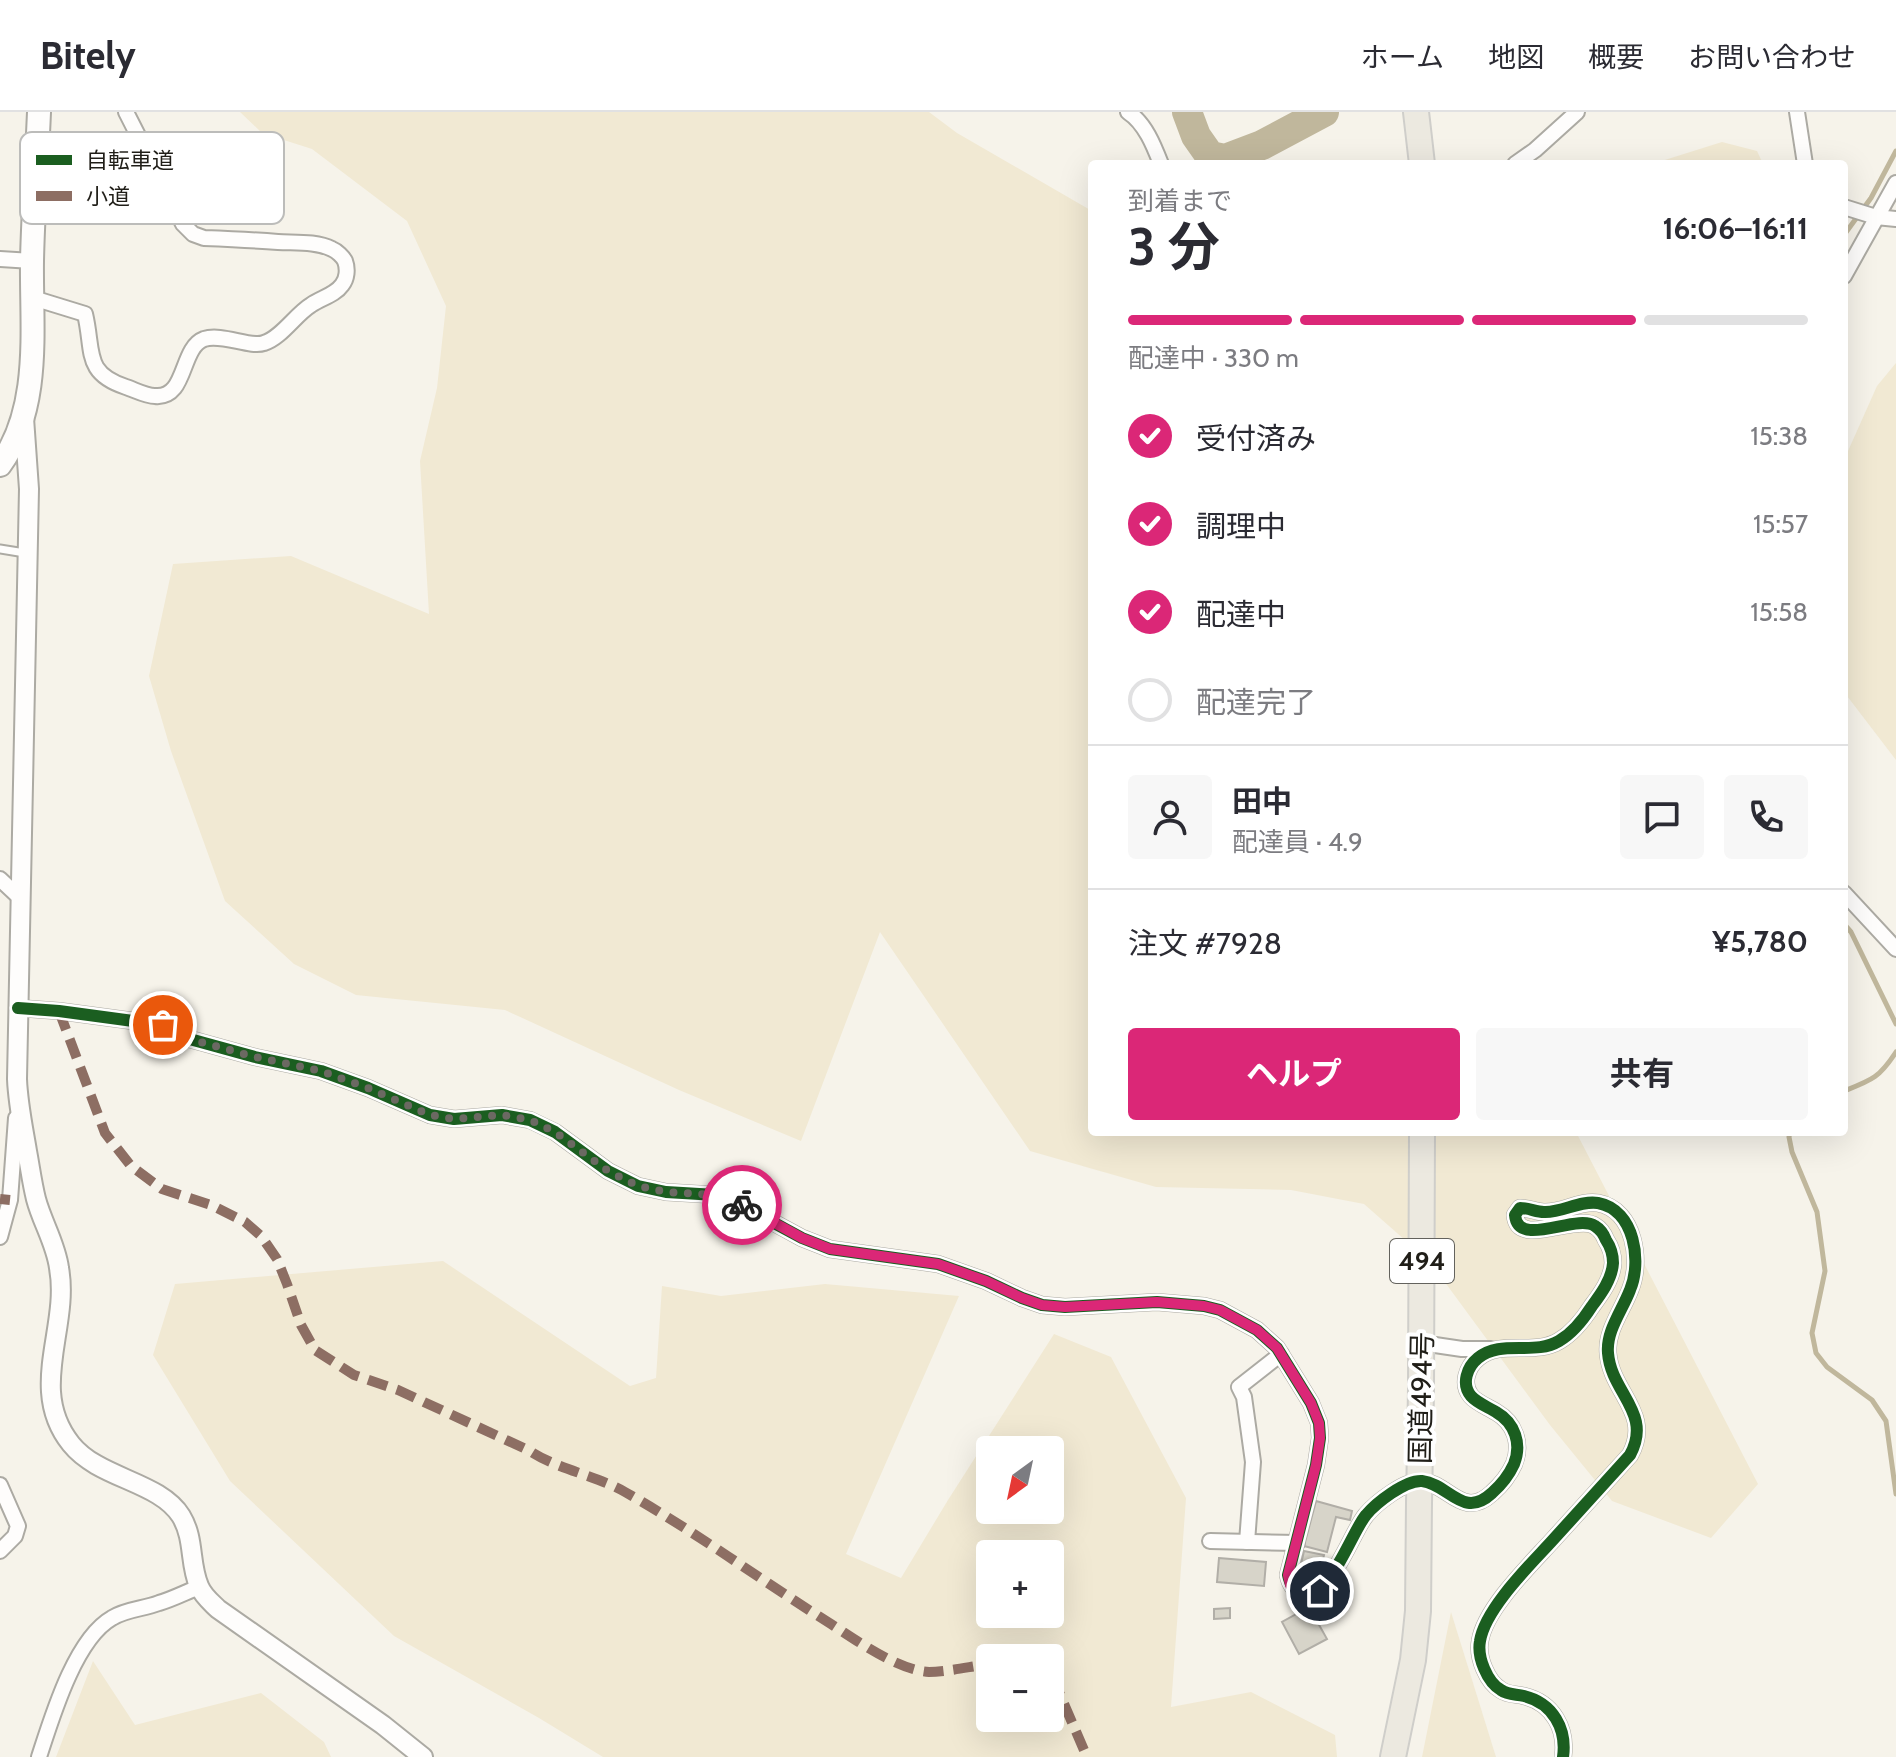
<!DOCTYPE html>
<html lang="ja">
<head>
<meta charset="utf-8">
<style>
  :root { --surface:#fff; --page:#f7f7f7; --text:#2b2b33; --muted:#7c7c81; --line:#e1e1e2; --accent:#db2777 }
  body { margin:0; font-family:Cabin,"Noto Sans JP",sans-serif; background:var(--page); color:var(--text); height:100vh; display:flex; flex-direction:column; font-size:30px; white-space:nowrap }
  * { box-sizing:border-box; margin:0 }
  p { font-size:26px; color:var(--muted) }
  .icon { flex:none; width:44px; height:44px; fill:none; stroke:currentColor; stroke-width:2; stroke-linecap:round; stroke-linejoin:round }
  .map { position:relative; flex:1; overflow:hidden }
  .panel { position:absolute; left:1088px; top:48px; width:760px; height:976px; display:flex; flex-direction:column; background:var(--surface); border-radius:8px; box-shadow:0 8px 32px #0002 }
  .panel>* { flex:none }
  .needle { width:52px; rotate:213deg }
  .fabs { position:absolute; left:976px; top:1324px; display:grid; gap:16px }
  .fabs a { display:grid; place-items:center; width:88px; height:88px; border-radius:8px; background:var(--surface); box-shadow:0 8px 32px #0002; font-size:40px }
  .pin { position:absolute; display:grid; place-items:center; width:68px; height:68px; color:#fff; margin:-34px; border:4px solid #fff; border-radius:50%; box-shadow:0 2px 8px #0007 }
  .courier { position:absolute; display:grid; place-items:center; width:80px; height:80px; margin:-40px; border:6px solid #db2777; border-radius:50%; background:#fff; color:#222; box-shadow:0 2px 10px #0007 }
  .summary em { font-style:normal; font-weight:700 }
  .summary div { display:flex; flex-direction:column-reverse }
  .summary { display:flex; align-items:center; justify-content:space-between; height:136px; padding:0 40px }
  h1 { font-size:52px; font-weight:700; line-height:60px }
  .bar { display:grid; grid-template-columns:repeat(4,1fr); gap:12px 8px; align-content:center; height:96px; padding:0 40px }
  .bar i { height:10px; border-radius:6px; background:var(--line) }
  .bar .active { background:var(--accent) }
  .bar p { grid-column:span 4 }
  .line { display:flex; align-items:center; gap:20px; padding:0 40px; border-top:2px solid var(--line) }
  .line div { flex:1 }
  .round { display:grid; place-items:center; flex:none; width:84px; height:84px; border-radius:8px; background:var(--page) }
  ol { padding:0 40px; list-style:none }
  li { display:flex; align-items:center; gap:24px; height:88px }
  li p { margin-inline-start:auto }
  li .icon { padding:8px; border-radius:50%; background:var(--accent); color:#fff; stroke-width:4 }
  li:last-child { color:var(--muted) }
  li i { width:44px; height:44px; border:4px solid var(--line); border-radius:50% }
  .primary-button { display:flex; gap:16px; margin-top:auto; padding:16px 40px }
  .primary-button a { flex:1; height:92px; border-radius:8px; background:var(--accent); color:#fff; font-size:32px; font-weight:700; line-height:92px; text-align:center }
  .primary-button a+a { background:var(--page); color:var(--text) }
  header { display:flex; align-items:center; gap:48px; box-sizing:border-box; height:112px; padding:0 40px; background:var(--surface); border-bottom:2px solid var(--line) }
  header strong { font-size:38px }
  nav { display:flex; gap:44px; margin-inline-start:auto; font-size:28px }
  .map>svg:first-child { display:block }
  .green { fill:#f1e9d3; fill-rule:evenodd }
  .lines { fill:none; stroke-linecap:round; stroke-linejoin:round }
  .stream { stroke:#c0b79c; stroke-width:5 }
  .river { stroke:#c0b79c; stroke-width:30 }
  .building { fill:#d7d4c9; stroke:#b1aea7; stroke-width:2 }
  .service-casing { stroke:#acaaa3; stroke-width:11 }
  .minor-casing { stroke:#acaaa3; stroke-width:18 }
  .tertiary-casing { stroke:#acaaa3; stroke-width:22 }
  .secondary-casing { stroke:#acaaa3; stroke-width:26 }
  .trunk-casing { stroke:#cfceca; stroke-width:28 }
  .service { stroke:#fefdfc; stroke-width:7 }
  .minor { stroke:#fefdfc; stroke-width:14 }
  .tertiary { stroke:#fefdfc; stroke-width:18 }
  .secondary { stroke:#fefdfc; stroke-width:22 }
  .trunk { stroke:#ece9e0; stroke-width:24 }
  .trunk-bridge-casing { stroke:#cfceca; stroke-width:28; stroke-linecap:butt }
  .trunk-bridge { stroke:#ece9e0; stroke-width:24 }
  .quiet { stroke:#8d6e63; stroke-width:10; stroke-dasharray:20 10; stroke-linecap:butt }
  .cycleway-casing { stroke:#fff; stroke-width:17 }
  .cycleway { stroke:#1b5e20; stroke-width:12 }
  .done { stroke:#6b6962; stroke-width:8; stroke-dasharray:0 14.4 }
  .route { stroke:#db2777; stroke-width:10 }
  .labels { text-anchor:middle; stroke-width:8; stroke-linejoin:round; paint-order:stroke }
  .shield { fill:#fff; stroke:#63625d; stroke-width:2 }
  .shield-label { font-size:26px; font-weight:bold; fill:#201e18 }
  .street-label { font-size:28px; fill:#201e18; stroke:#fff }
  .key { fill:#fff; stroke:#bcbcba; stroke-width:2 }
  .key-label { font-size:22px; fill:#201e18 }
</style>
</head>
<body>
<header>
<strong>Bitely</strong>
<nav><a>ホーム</a><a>地図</a><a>概要</a><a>お問い合わせ</a></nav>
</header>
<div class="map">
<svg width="1896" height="1645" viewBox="0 0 1896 1645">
  <rect width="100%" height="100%" fill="#f6f3ea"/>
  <g class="green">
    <polygon points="240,0 929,0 957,21 1092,99 1092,1020 1576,1020 1758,1372 1711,1426 1612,1389 1550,1313 1430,1150 1364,1092 1291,1078 1156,1075 1030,1039 880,820 801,1029 679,978 505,898 356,883 294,852 225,789 171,639 149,564 173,452 291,444 429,502 420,349 437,276 446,194 407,109 312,37 262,21"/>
    <polygon points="1722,30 1757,39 1763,52 1652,52"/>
    <polygon points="1896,251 1896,648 1844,580 1844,348 1877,274"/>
    <path d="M443 1149 630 1274 656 1266 662 1174 721 1184 825 1172 959 1184 846 1442 901 1466 948 1388 1054 1222 1111 1245 1186 1386 1171 1595 1251 1580 1335 1623 1337 1645H603L539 1606 394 1524 230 1369 153 1243 175 1172ZM990 1338H1050V1398H990ZM1050 1442V1502H990V1442ZM1050 1546V1606H990V1546Z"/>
    <polygon points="1451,1500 1496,1645 1422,1645"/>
    <polygon points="93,1549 135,1613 261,1581 324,1630 331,1645 56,1645"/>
  </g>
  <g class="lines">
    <g class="stream">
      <polyline points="1844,123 1871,86 1896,39"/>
      <polyline points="1844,812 1851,820 1896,912"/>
      <path d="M1844 979C1872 968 1879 966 1896 940"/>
      <polyline points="1790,1020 1789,1025 1792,1040 1817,1100 1825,1159 1812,1221 1816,1241 1827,1255 1872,1288 1886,1309 1896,1382"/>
    </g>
    <polyline class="river" points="1187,0 1196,24 1210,44 1225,47 1262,33 1324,0"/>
  </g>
  <g class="building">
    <polygon points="1316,1389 1352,1399 1350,1408 1336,1405 1327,1440 1304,1434"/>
    <polygon points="1304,1439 1324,1443 1317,1474 1297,1469"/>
    <polygon points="1219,1446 1266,1450 1264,1474 1217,1470"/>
    <polygon points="1309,1495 1327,1527 1299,1542 1282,1510"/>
    <polygon points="1230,1496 1230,1506 1214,1507 1214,1497"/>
  </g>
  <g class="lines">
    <g class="service-casing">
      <polyline id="service" points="0,437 25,441"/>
    </g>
    <g class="minor-casing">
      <g id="minor">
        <path d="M1128 0C1145 11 1154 34 1161 52"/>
        <polyline points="1797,0 1805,52"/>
        <polyline points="1515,52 1535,38 1577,0"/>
        <polyline points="1844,95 1876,105 1896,107"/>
        <polyline points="0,147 32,149"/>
        <polyline points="1844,164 1896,71"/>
        <path d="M33 186 85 202C94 239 83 261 126 275 135 278 146 284 155 284 187 287 180 236 204 227 222 221 250 236 264 231 281 226 296 202 311 193 321 186 335 183 342 173 347 167 348 157 345 149 343 145 337 139 332 137 316 129 295 131 278 130 253 128 229 127 204 126L193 122 183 112 126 0"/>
        <polyline points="0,767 19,785"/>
        <polyline points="1844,781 1896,837"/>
        <path d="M18 896 59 899 163 913 186 926 255 945 321 959 368 976 430 1003 454 1007 502 1003 530 1008 555 1020 608 1059 638 1074 666 1080 716 1083 743 1094 802 1126 830 1137 938 1152 986 1169 1022 1186 1042 1193 1065 1195 1157 1190 1204 1194 1220 1198 1257 1218 1277 1236 1311 1291 1319 1311 1320 1326 1316 1353 1288 1463C1290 1472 1293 1477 1301 1481 1327 1494 1352 1419 1366 1403 1376 1391 1405 1368 1422 1369 1449 1372 1463 1408 1492 1381 1501 1373 1509 1363 1514 1352 1522 1332 1515 1311 1496 1300 1488 1295 1477 1291 1471 1284 1461 1272 1467 1255 1478 1246 1501 1227 1534 1244 1559 1229 1573 1221 1583 1208 1592 1194 1601 1182 1612 1167 1613 1151 1613 1143 1610 1134 1606 1128 1604 1123 1600 1117 1595 1114 1576 1101 1518 1137 1515 1103L1520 1096C1529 1096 1536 1100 1544 1100 1562 1101 1580 1088 1598 1091 1635 1098 1642 1150 1630 1178 1622 1199 1606 1219 1608 1241 1611 1281 1653 1301 1630 1343 1604 1372 1577 1401 1551 1430 1529 1454 1485 1497 1480 1529 1477 1545 1487 1570 1501 1578 1508 1583 1516 1582 1524 1584 1553 1591 1567 1617 1563 1645"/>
        <polyline points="0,1125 10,1088 16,1006"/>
        <polyline points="1422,1233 1435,1233 1462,1237 1491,1237"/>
        <polyline points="0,1373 18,1414 15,1424 0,1439"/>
        <polyline points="1210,1429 1297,1431"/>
        <polyline points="1247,1430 1253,1350 1244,1285 1239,1275 1281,1242"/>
        <path d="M39 1645C52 1605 75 1527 112 1506 126 1497 144 1497 159 1491 173 1487 186 1480 199 1475"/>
      </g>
    </g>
    <g class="tertiary-casing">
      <path id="tertiary" d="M24 306 29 377 17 967C18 992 23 1015 27 1039 30 1055 32 1071 36 1087 42 1110 56 1132 59 1156 70 1216 27 1277 71 1332 99 1367 159 1369 181 1404 195 1427 189 1451 199 1474 203 1484 211 1490 218 1497L383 1613 423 1645"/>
    </g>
    <g class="secondary-casing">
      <path id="secondary" d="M0 353C42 295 31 216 32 149 33 99 37 49 39 0"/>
    </g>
    <g class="trunk-casing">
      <g id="trunk">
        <polyline points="1416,0 1422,52"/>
        <polyline points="1421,1277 1422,1020"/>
        <polyline points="1393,1645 1413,1548 1418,1499 1419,1391"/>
      </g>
    </g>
    <use href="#service" class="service"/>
    <use href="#minor" class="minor"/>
    <use href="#tertiary" class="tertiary"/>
    <use href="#secondary" class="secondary"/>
    <use href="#trunk" class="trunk"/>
    <g class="trunk-bridge-casing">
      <polyline id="trunk-bridge" points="1419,1391 1421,1277"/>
    </g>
    <use href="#trunk-bridge" class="trunk-bridge"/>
    <g class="quiet">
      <path d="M59 899 105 1021 131 1054 162 1077 211 1093 245 1110 261 1124 277 1147 287 1172 301 1213 315 1238 354 1263 398 1278 530 1339C559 1358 595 1363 625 1380 696 1420 762 1469 831 1512 857 1529 898 1558 929 1560 946 1560 973 1554 990 1552"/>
      <polyline points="0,1087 10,1088"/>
      <polyline points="1050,1566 1055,1571 1087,1645"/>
    </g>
    <g class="cycleway-casing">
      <path id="cycleway" d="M18 896 59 899 163 913 186 926 255 945 321 959 368 976 430 1003 454 1007 502 1003 530 1008 555 1020 608 1059 638 1074 666 1080 716 1083 743 1094 802 1126 830 1137 938 1152 986 1169 1022 1186 1042 1193 1065 1195 1157 1190 1204 1194 1220 1198 1257 1218 1277 1236 1311 1291 1319 1311 1320 1326 1316 1353 1288 1463C1290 1472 1293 1477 1301 1481 1327 1494 1352 1419 1366 1403 1376 1391 1405 1368 1422 1369 1449 1372 1463 1408 1492 1381 1501 1373 1509 1363 1514 1352 1522 1332 1515 1311 1496 1300 1488 1295 1477 1291 1471 1284 1461 1272 1467 1255 1478 1246 1501 1227 1534 1244 1559 1229 1573 1221 1583 1208 1592 1194 1601 1182 1612 1167 1613 1151 1613 1143 1610 1134 1606 1128 1604 1123 1600 1117 1595 1114 1576 1101 1518 1137 1515 1103L1520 1096C1529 1096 1536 1100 1544 1100 1562 1101 1580 1088 1598 1091 1635 1098 1642 1150 1630 1178 1622 1199 1606 1219 1608 1241 1611 1281 1653 1301 1630 1343 1604 1372 1577 1401 1551 1430 1529 1454 1485 1497 1480 1529 1477 1545 1487 1570 1501 1578 1508 1583 1516 1582 1524 1584 1553 1591 1567 1617 1563 1645"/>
    </g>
    <use href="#cycleway" class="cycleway"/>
  </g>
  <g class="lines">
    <polyline class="done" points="163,913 186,926 255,945 321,959 368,976 430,1003 454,1007 502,1003 530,1008 555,1020 608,1059 638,1074 666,1080 716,1083 742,1093"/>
    <path class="route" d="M742 1093 802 1126 830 1137 938 1152 986 1169 1022 1186 1042 1193 1065 1195 1157 1190 1204 1194 1220 1198 1257 1218 1277 1236 1311 1291 1319 1311 1320 1326 1316 1353 1288 1463 1290 1473C1301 1483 1306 1487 1320 1479"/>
  </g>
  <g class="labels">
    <rect class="shield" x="1390" y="1127" width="64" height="44" rx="6"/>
    <g class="shield-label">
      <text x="1422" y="1158">494</text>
    </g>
    <g class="street-label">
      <text transform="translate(1421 1286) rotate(-89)" y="10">国道494号</text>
    </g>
  </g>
  <rect x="20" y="20" width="264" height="92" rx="12" class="key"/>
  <rect x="36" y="43" width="36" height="10" fill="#1b5e20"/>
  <rect x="36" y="79" width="36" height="10" fill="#8d6e63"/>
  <g class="key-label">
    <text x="86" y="56">自転車道</text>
    <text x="86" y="92">小道</text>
  </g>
</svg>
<div class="fabs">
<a><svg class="needle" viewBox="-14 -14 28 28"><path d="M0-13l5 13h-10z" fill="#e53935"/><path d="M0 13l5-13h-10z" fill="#7c7c81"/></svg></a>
<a>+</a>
<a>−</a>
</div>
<div class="pin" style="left:163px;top:913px;background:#ea580c"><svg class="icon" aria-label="bag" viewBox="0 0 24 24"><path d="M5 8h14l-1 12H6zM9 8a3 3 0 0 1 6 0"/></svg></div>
<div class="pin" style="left:1320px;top:1479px;background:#1f2937"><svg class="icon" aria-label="home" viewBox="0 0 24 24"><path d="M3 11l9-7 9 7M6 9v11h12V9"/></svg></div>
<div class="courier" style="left:742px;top:1093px"><svg class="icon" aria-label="bike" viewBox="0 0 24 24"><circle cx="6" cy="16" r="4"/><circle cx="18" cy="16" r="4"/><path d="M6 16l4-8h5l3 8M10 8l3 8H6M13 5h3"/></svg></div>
<section class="panel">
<div class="summary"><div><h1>3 分</h1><p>到着まで</p></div><em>16:06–16:11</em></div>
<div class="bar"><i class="active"></i><i class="active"></i><i class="active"></i><i></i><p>配達中 · 330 m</p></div>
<ol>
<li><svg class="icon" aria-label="check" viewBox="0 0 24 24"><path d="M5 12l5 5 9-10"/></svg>受付済み<p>15:38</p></li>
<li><svg class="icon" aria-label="check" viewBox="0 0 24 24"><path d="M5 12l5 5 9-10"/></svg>調理中<p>15:57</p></li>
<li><svg class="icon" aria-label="check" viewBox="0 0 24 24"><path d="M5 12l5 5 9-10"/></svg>配達中<p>15:58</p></li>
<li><i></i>配達完了</li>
</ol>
<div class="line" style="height:144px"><a class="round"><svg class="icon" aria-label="person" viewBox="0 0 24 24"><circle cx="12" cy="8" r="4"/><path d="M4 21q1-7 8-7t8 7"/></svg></a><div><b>田中</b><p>配達員 · 4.9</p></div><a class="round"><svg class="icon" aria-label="chat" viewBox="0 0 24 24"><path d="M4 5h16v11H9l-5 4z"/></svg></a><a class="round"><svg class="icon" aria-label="phone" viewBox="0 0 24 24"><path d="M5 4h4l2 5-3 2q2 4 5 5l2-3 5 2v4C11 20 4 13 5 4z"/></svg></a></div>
<div class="line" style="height:104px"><div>注文 #7928</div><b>¥5,780</b></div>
<div class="primary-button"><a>ヘルプ</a><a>共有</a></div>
</section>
</div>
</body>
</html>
